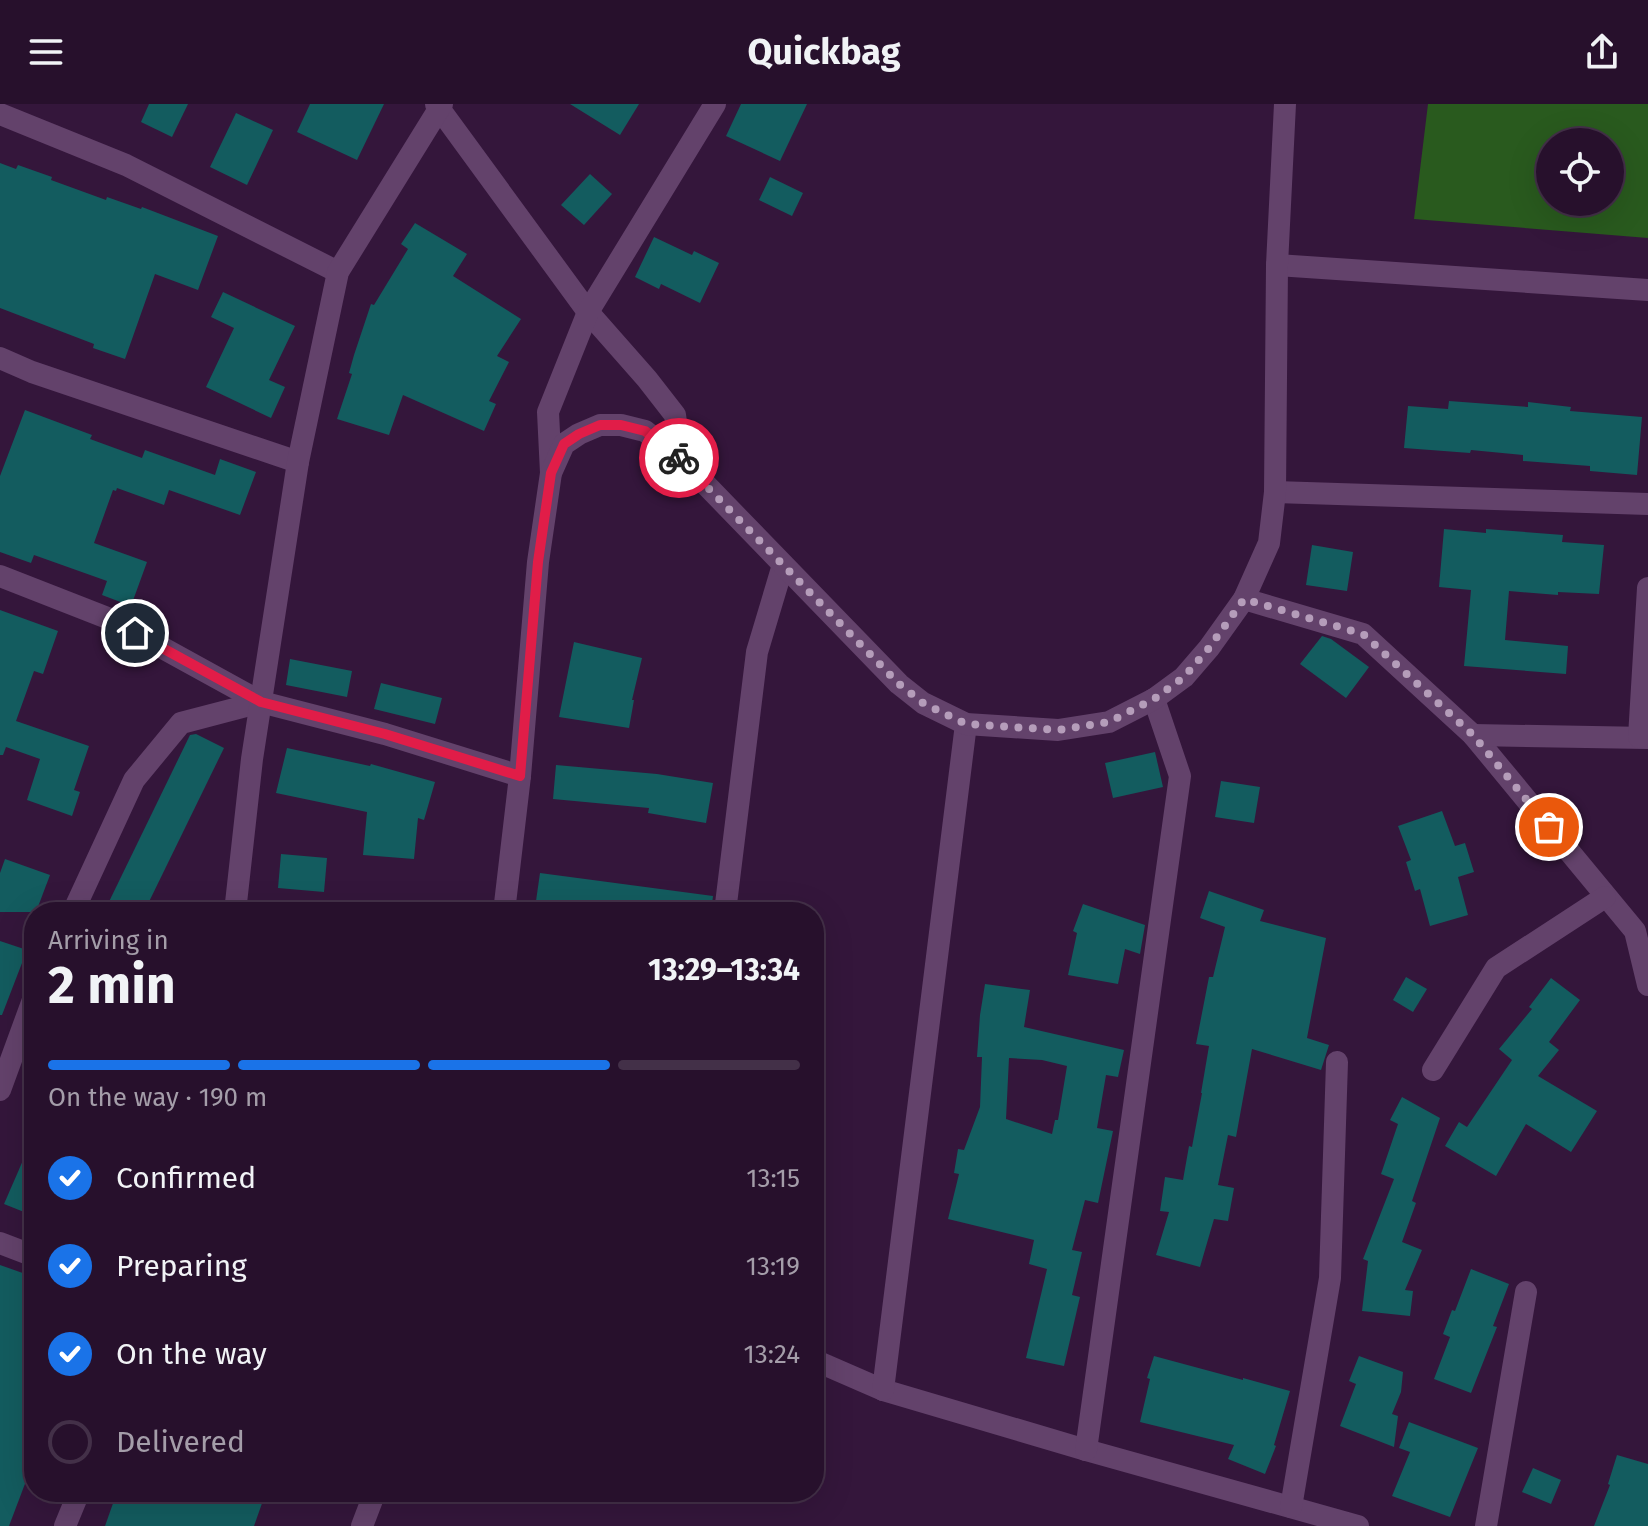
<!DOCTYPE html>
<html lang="en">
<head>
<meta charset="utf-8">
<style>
  :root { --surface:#27102c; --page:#2f1934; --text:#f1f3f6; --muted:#a49da9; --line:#433048; --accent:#1a73e8 }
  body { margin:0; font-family:"Fira Sans",sans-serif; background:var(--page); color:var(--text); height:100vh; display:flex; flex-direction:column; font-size:30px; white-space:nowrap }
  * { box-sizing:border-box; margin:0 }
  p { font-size:26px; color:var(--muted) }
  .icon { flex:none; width:44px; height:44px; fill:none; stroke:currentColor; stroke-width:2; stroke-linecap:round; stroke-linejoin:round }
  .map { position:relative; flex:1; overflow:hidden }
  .panel { position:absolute; left:24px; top:798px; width:800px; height:600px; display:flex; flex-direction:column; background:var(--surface); border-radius:32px; box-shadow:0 8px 32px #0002,0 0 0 2px var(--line) }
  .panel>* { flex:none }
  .controls { position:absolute; left:1536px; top:24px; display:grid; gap:16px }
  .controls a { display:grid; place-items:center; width:88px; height:88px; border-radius:50%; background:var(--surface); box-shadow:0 8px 32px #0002,0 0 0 2px var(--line); font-size:40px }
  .pin { position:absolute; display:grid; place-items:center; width:68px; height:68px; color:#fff; margin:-34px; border:4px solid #fff; border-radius:50%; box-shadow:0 2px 8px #0007 }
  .courier { position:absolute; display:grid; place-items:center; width:80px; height:80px; margin:-40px; border:6px solid #e11d48; border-radius:50%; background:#fff; color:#222; box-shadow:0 2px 10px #0007 }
  .summary em { font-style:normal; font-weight:700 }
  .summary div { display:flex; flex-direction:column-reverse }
  .summary { display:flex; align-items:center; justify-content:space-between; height:136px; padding:0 24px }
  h1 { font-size:52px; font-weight:700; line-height:60px }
  .bar { display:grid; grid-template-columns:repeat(4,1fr); gap:12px 8px; align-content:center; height:96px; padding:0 24px }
  .bar i { height:10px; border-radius:6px; background:var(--line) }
  .bar .selected { background:var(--accent) }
  .bar p { grid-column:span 4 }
  ol { padding:0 24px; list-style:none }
  li { display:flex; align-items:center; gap:24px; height:88px }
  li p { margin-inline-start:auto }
  li .icon { padding:8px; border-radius:50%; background:var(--accent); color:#fff; stroke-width:4 }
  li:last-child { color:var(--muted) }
  li i { width:44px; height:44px; border:4px solid var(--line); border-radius:50% }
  header { display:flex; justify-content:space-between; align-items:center; height:104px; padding:0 24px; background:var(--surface); font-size:36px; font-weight:700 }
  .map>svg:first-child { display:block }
  .green { fill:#295a1e; fill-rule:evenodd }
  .building { fill:#135c5f; fill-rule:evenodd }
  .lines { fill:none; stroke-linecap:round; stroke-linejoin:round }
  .minor { stroke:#63426b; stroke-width:22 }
  .tertiary { stroke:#63426b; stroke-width:22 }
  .done { stroke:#b59dba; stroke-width:8; stroke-dasharray:0 14.4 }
  .route { stroke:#e11d48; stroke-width:10 }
</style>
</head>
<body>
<header><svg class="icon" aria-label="menu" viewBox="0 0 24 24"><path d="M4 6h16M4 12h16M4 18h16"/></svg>Quickbag<svg class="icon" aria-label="share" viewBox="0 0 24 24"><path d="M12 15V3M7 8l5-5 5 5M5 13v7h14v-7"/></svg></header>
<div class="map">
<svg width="1648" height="1422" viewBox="0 0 1648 1422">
  <rect width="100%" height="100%" fill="#34163b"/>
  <path class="green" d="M1428 0H1648V134L1414 115ZM1550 38H1610V98H1550Z"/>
  <g class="building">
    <polygon points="149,0 188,0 172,33 141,18"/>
    <polygon points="310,0 384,0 357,56 297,28"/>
    <polygon points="570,0 639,0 620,31"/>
    <polygon points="741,0 807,0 780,57 726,32"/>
    <polygon points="236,9 273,26 247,81 210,63"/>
    <polygon points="0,59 16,65 18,61 52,73 51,76 106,96 107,93 141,105 142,103 218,132 198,186 155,170 125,255 93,244 94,240 0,204"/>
    <polygon points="590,70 612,90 584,121 561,101"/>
    <polygon points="770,73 803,89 792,112 759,96"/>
    <polygon points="415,119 467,150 453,172 521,215 497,252 509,258 489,297 496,300 484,327 403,291 389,331 337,315 352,270 349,269 354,251 371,200 374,201 408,145 401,140"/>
    <polygon points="654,133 692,151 694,147 719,159 700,199 661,180 659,185 635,173"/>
    <polygon points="223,188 295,222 269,276 285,283 271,314 206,283 234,224 211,213"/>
    <polygon points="1449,297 1528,303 1528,298 1571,303 1570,307 1642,313 1637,371 1590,367 1590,362 1523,357 1523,351 1471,346 1470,349 1404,344 1408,302 1448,305"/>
    <polygon points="25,306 92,331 90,335 142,354 145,346 215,371 220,355 256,368 240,411 169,386 164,401 117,384 116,387 113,386 94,439 147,458 131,502 102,491 107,477 34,451 31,459 0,448 0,372"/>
    <polygon points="1444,425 1486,429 1486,425 1563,431 1562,438 1604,441 1599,490 1558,488 1558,491 1509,487 1505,536 1568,542 1566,570 1464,562 1471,486 1439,483"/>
    <polygon points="1312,441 1353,448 1347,487 1306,481"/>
    <polygon points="0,506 58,527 43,570 34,567 16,617 89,642 74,686 80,688 72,712 27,696 40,655 6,643 3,651 0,651"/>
    <polygon points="1322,532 1331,535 1369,563 1346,594 1300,560"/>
    <polygon points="574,538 642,554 632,596 634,596 629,624 559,613"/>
    <polygon points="290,555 352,567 347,593 286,581"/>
    <polygon points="381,579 442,594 435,620 374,605"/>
    <polygon points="196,630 224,644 144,808 104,808 190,631"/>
    <polygon points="287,644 370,662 371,660 435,678 424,716 418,714 414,755 363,751 367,708 276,689"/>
    <polygon points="1155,648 1163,683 1113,694 1105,659"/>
    <polygon points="556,661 657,670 713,679 706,719 648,709 649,704 553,695"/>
    <polygon points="1221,677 1260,683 1254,719 1215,713"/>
    <polygon points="1442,707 1455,742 1465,739 1474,768 1458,773 1468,811 1430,822 1420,785 1415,787 1406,758 1411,756 1398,722"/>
    <polygon points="281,750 327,754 324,788 278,784"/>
    <polygon points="5,755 50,771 36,808 0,808 0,769"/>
    <polygon points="540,769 713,792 711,808 566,808 535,804"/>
    <polygon points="1209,787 1264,806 1260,817 1326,834 1307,934 1329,941 1321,966 1252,945 1236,1033 1228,1031 1218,1081 1234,1084 1228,1117 1214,1115 1200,1163 1156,1151 1169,1108 1160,1107 1165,1073 1183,1076 1189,1042 1192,1043 1202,989 1201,989 1209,942 1196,940 1209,873 1213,873 1225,823 1200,814"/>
    <polygon points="1083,800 1145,821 1140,850 1125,845 1118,880 1068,871 1077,829 1073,827"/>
    <polygon points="0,837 27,846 2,911 0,911"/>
    <polygon points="1406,873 1427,885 1413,908 1393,896"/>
    <polygon points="1551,874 1580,896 1549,938 1559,946 1538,972 1597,1007 1571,1048 1526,1020 1496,1072 1445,1042 1459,1018 1467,1023 1512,956 1499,945 1532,905 1529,903"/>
    <path d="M985 880 1030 886 1024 923 1124 946 1118 973 1106 971 1097 1024 1113 1027 1098 1099 1085 1096 1072 1146 1082 1148 1072 1191 1080 1193 1064 1262 1026 1254 1047 1165 1029 1160 1034 1136 948 1115 959 1070 954 1069 958 1045 964 1046 980 1003 982 953H977L980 911ZM1009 954 1042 956 1067 962 1058 1016H1055L1052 1030 1006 1015Z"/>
    <polygon points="1402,993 1440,1014 1412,1097 1416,1099 1402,1138 1422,1146 1405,1186 1413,1187 1410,1212 1362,1207 1368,1157 1363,1155 1394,1075 1381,1070 1398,1020 1390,1016"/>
    <polygon points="34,1031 34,1112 4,1100"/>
    <polygon points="0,1161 34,1173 34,1356 9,1422 0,1422"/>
    <polygon points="1471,1165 1509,1180 1493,1222 1497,1223 1471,1289 1434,1275 1450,1233 1443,1230 1452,1206 1455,1207"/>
    <polygon points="1154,1252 1243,1276 1243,1274 1290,1287 1274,1341 1276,1342 1265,1370 1228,1355 1234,1341 1140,1318 1150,1275 1147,1274"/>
    <polygon points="1359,1252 1403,1268 1401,1288 1392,1310 1398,1312 1394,1343 1340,1322 1356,1280 1349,1277"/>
    <polygon points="1409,1318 1478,1344 1450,1413 1392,1392 1410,1348 1399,1344"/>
    <polygon points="1617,1351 1648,1360 1648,1422 1594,1422 1610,1381 1608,1380"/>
    <polygon points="1533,1364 1561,1376 1551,1400 1522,1388"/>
    <polygon points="117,1388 266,1388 254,1422 105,1422"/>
  </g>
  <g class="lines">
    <g class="minor">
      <polyline points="436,0 588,208 647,275 675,311 681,355"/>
      <polyline points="0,10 126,61 338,168"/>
      <polyline points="1277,161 1648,186"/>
      <polyline points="0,254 32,268 298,358"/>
      <polyline points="551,369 548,308 588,208 715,0"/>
      <polyline points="1275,388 1648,400"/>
      <polyline points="0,472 110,515 261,598"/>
      <polyline points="1244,495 1363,530 1473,631 1635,827 1648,881"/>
      <polyline points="1473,631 1648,634"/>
      <polyline points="1639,633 1648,484"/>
      <polyline points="73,808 134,676 181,619 261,598 385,630 520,672"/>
      <polyline points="235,808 252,655 298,358 338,168 442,0"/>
      <polyline points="725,808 757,548 783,461"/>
      <polyline points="1433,966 1496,864 1605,793"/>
      <polyline points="0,986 34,893"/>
      <polyline points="0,1139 34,1152"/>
      <polyline points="814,1256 883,1286 1086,1346 1358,1422"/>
      <polyline points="883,1286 966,620"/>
      <polyline points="1086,1346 1180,672 1154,595"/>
      <polyline points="1291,1403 1330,1174 1337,958"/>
      <polyline points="65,1422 79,1388"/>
      <polyline points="1486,1422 1526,1188"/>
    </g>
    <g class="tertiary">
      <polyline points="504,808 520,672 538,458 551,369 564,340 579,330 600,321 621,321 645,327 681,355 899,580 923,599 966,620 1058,626 1109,618 1154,595 1184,573 1209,544 1244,495 1269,439 1275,388 1277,161 1285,0"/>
      <polyline points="362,1422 375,1388"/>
    </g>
  </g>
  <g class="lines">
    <polyline class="done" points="679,354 899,580 923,599 966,620 1058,626 1109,618 1154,595 1184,573 1209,544 1244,495 1363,530 1473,631 1549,723"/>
    <polyline class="route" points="135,529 261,598 385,630 520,672 538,458 551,369 564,340 579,330 600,321 621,321 645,327 679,354"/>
  </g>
</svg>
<div class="controls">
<a><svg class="icon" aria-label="locate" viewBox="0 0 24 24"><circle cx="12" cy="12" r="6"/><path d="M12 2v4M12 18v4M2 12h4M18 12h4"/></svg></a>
</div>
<div class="pin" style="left:1549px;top:723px;background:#ea580c"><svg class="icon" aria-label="bag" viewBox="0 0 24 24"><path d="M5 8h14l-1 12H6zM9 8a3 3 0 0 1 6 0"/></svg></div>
<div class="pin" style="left:135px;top:529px;background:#1f2937"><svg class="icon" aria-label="home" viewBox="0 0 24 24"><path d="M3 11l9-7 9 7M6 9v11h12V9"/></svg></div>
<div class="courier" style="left:679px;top:354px"><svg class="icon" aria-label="bike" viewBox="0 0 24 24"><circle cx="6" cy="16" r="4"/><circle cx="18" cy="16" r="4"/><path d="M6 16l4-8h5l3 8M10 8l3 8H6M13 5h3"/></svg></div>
<section class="panel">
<div class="summary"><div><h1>2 min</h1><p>Arriving in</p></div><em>13:29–13:34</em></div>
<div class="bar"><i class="selected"></i><i class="selected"></i><i class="selected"></i><i></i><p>On the way · 190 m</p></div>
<ol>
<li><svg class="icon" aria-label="check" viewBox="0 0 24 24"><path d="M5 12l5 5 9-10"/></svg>Confirmed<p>13:15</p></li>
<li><svg class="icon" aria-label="check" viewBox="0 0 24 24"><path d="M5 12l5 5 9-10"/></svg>Preparing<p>13:19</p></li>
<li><svg class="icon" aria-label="check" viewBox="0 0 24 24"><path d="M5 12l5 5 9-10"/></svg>On the way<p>13:24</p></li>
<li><i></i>Delivered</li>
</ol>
</section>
</div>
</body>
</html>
